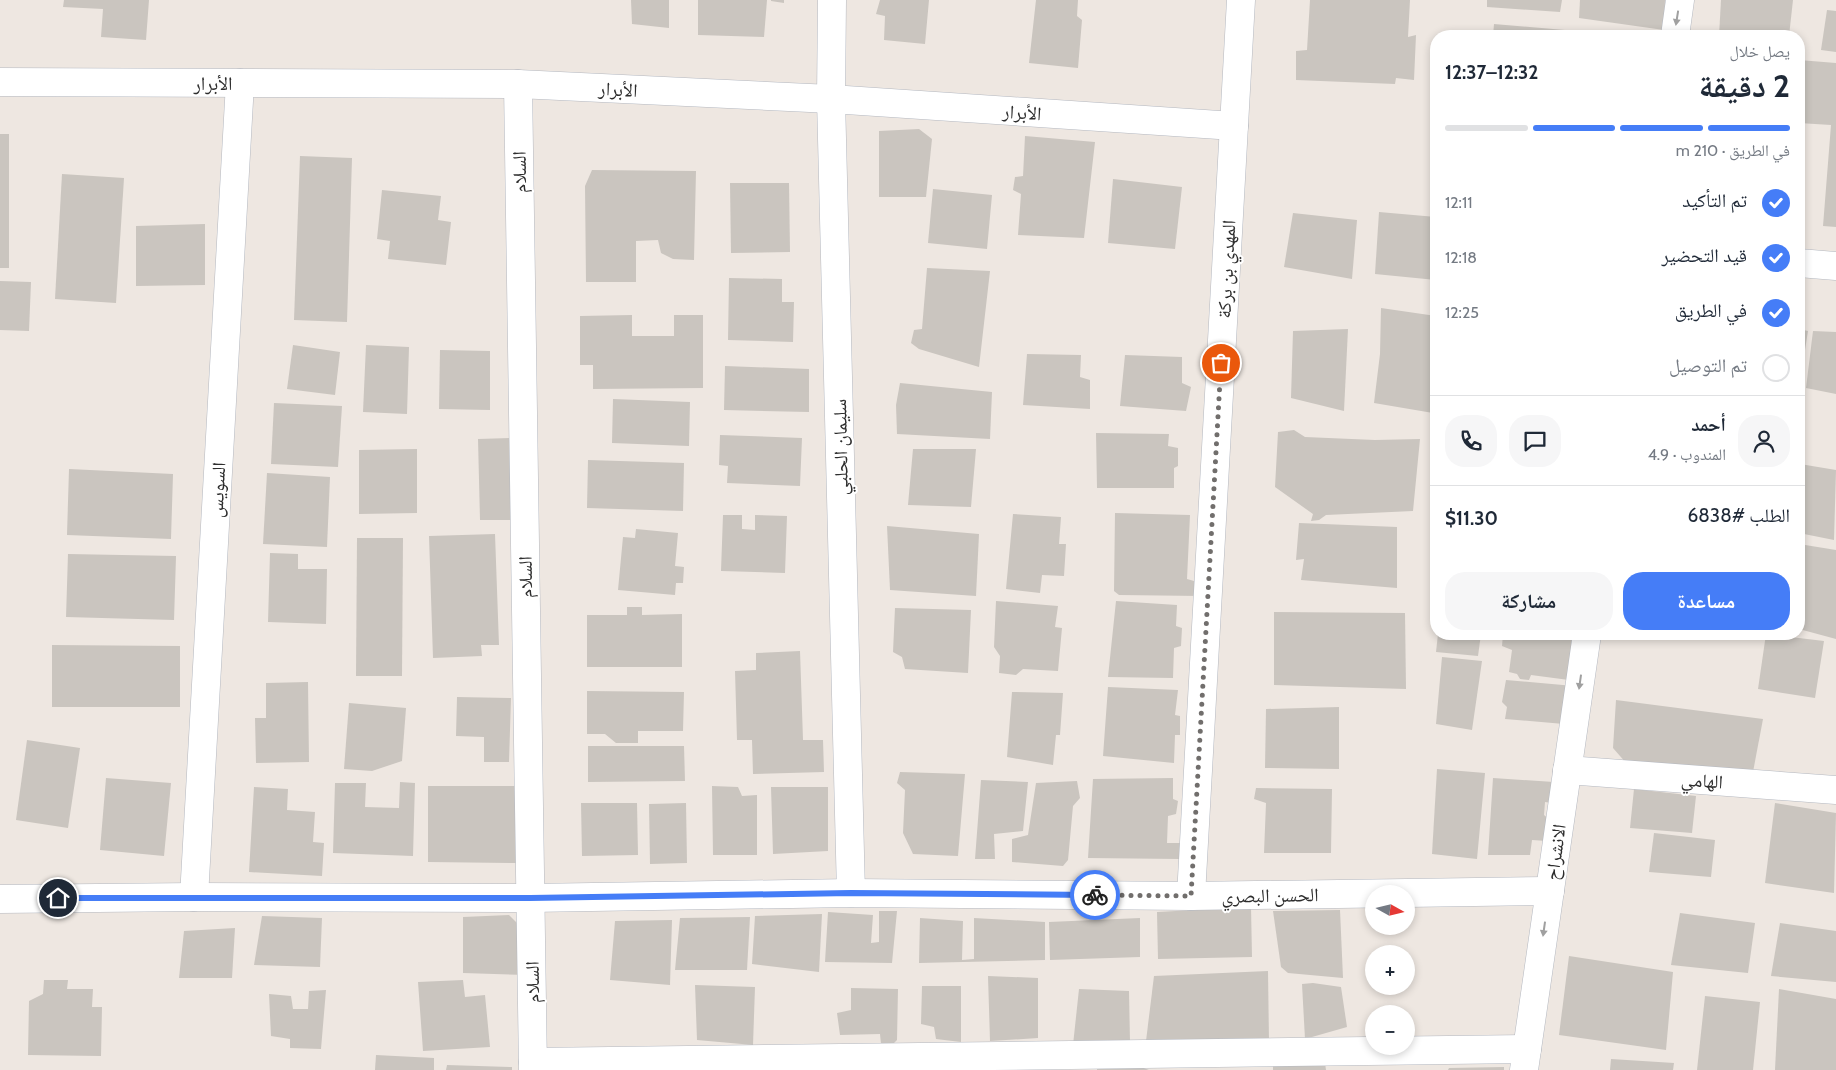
<!DOCTYPE html>
<html lang="ar">
<head>
<meta charset="utf-8">
<style>
  :root { --surface:#fff; --page:#f6f6f7; --text:#1f2937; --muted:#747a83; --line:#e0e1e3; --accent:#457df7 }
  body { margin:0; font-family:Cabin,"Noto Naskh Arabic",sans-serif; background:var(--page); color:var(--text); direction:rtl; height:100vh; display:flex; flex-direction:column; font-size:19px; white-space:nowrap }
  * { box-sizing:border-box; margin:0 }
  p { font-size:16px; color:var(--muted) }
  .icon { flex:none; width:28px; height:28px; fill:none; stroke:currentColor; stroke-width:2; stroke-linecap:round; stroke-linejoin:round }
  .map { position:relative; flex:1; overflow:hidden; direction:ltr }
  .drawer { position:absolute; left:1430px; top:30px; width:375px; height:610px; display:flex; flex-direction:column; background:var(--surface); border-radius:20px; box-shadow:0 2px 8px #0003; direction:rtl }
  .drawer>* { flex:none }
  .needle { width:32px; rotate:98deg }
  .fabs { position:absolute; left:1365px; top:885px; display:grid; gap:10px }
  .fabs a { display:grid; place-items:center; width:50px; height:50px; border-radius:50%; background:var(--surface); box-shadow:0 2px 8px #0003; font-size:25px }
  .pin { position:absolute; display:grid; place-items:center; width:42px; height:42px; color:#fff; margin:-21px; border:2px solid #fff; border-radius:50%; box-shadow:0 1px 5px #0007 }
  .courier { position:absolute; display:grid; place-items:center; width:50px; height:50px; margin:-25px; border:4px solid #457df7; border-radius:50%; background:#fff; color:#222; box-shadow:0 1px 6px #0007 }
  .overview em { font-style:normal; font-weight:700 }
  .overview div { display:flex; flex-direction:column-reverse }
  .overview { display:flex; align-items:center; justify-content:space-between; height:85px; padding:0 15px }
  h1 { font-size:32px; font-weight:700; line-height:38px }
  .bar { display:grid; grid-template-columns:repeat(4,1fr); gap:8px 5px; align-content:center; height:60px; padding:0 15px }
  .bar i { height:6px; border-radius:4px; background:var(--line) }
  .bar .active { background:var(--accent) }
  .bar p { grid-column:span 4 }
  .line { display:flex; align-items:center; gap:12px; padding:0 15px; border-top:1px solid var(--line) }
  .line div { flex:1 }
  .round { display:grid; place-items:center; flex:none; width:52px; height:52px; border-radius:20px; background:var(--page) }
  ol { padding:0 15px; list-style:none }
  li { display:flex; align-items:center; gap:15px; height:55px }
  li p { margin-inline-start:auto }
  li .icon { padding:5px; border-radius:50%; background:var(--accent); color:#fff; stroke-width:4 }
  li:last-child { color:var(--muted) }
  li i { width:28px; height:28px; border:2px solid var(--line); border-radius:50% }
  .button { display:flex; gap:10px; margin-top:auto; padding:10px 15px }
  .button a { flex:1; height:58px; border-radius:20px; background:var(--accent); color:#fff; font-size:20px; font-weight:700; line-height:58px; text-align:center }
  .button a+a { background:var(--page); color:var(--text) }
  .map>svg:first-child { display:block }
  .building { fill:#cac5bf }
  .lines { fill:none; stroke-linecap:round; stroke-linejoin:round }
  .minor-casing { stroke:#b4b8c0; stroke-width:29 }
  .minor { stroke:#fff; stroke-width:28 }
  .oneway { fill:#a0a0a0 }
  .done { stroke:#716e6c; stroke-width:5; stroke-dasharray:0 9 }
  .route { stroke:#457df7; stroke-width:6 }
  .labels { text-anchor:middle; stroke-width:4; stroke-linejoin:round; paint-order:stroke }
  .street-label { font-size:19px; fill:#2d2d2d; stroke:#fff }
</style>
</head>
<body>
<div class="map">
<svg width="1836" height="1070" viewBox="0 0 1836 1070">
  <rect width="100%" height="100%" fill="#eee7e1"/>
  <g class="building">
    <polygon points="64,0 149,0 146,40 101,37 103,9 63,7"/>
    <polygon points="631,0 669,0 669,28 632,24"/>
    <polygon points="698,0 767,0 764,37 698,35"/>
    <polygon points="771,0 784,0 784,3 771,1"/>
    <polygon points="880,0 929,0 925,44 884,40 885,16 876,14"/>
    <polygon points="1036,0 1078,0 1077,16 1082,20 1078,68 1029,63"/>
    <polygon points="1310,0 1410,0 1408,37 1416,35 1414,80 1396,78 1395,84 1296,80 1296,51 1307,50"/>
    <polygon points="1487,0 1562,0 1560,12 1487,7"/>
    <polygon points="1580,0 1665,0 1664,30 1579,18"/>
    <polygon points="1721,0 1793,0 1789,36 1719,36"/>
    <polygon points="1827,10 1836,11 1836,52 1821,50"/>
    <polygon points="1494,24 1600,33 1600,36 1493,36"/>
    <polygon points="1799,60 1836,63 1836,227 1823,226 1831,125 1799,123"/>
    <polygon points="919,129 932,139 926,197 879,197 879,131"/>
    <rect x="0" y="134" width="9" height="134"/>
    <polygon points="1025,136 1095,142 1084,238 1018,235 1021,194 1013,190 1015,177 1023,176"/>
    <polygon points="300,156 352,158 347,322 294,320"/>
    <polygon points="592,170 696,171 694,260 673,259 661,253 658,240 636,241 636,282 586,282 585,186"/>
    <polygon points="62,174 124,178 116,303 55,299"/>
    <polygon points="1113,179 1182,187 1175,249 1108,243"/>
    <polygon points="730,183 789,183 790,252 731,253"/>
    <polygon points="933,189 992,195 987,249 928,243"/>
    <polygon points="382,190 441,196 438,220 451,222 446,265 388,259 390,241 377,239"/>
    <polygon points="1379,212 1436,217 1436,280 1375,274"/>
    <polygon points="1293,213 1357,220 1352,279 1284,267"/>
    <polygon points="205,224 205,285 136,286 136,226"/>
    <polygon points="927,268 990,271 979,367 919,349 911,343 914,330 922,329"/>
    <polygon points="729,278 782,279 782,302 794,302 793,342 728,340"/>
    <polygon points="0,281 31,282 29,331 0,330"/>
    <polygon points="1381,308 1436,316 1433,413 1374,403 1380,354"/>
    <polygon points="632,315 632,336 674,336 674,315 703,315 703,388 593,389 593,365 580,365 580,316"/>
    <polygon points="1348,329 1344,411 1291,398 1293,331"/>
    <polygon points="1799,329 1808,331 1800,382 1799,382"/>
    <polygon points="1813,331 1836,332 1836,394 1806,388"/>
    <polygon points="293,345 340,352 335,395 287,389"/>
    <polygon points="366,345 409,347 407,414 363,412"/>
    <polygon points="440,350 490,351 490,410 439,409"/>
    <polygon points="1027,354 1081,355 1080,377 1090,380 1090,409 1023,405"/>
    <polygon points="1125,355 1182,357 1182,383 1191,387 1186,411 1120,406"/>
    <polygon points="725,366 809,369 809,412 724,410"/>
    <polygon points="900,383 992,392 990,439 897,434 896,405"/>
    <polygon points="613,399 690,402 689,446 612,443"/>
    <polygon points="274,403 342,406 338,467 271,464"/>
    <polygon points="1294,430 1305,437 1375,440 1420,439 1413,511 1326,515 1319,520 1311,521 1313,514 1275,487 1278,432"/>
    <polygon points="1096,433 1169,434 1168,446 1178,448 1178,466 1174,468 1174,488 1097,488"/>
    <polygon points="720,435 802,438 800,486 727,483 728,466 719,465"/>
    <polygon points="512,438 513,520 480,520 478,439"/>
    <polygon points="417,449 417,513 359,514 359,450"/>
    <polygon points="913,449 976,449 971,507 908,505"/>
    <polygon points="588,460 684,463 683,511 587,508"/>
    <polygon points="1800,464 1836,470 1834,540 1799,533"/>
    <polygon points="69,469 173,474 171,539 67,535"/>
    <polygon points="267,473 330,477 327,547 263,544"/>
    <polygon points="1115,513 1190,515 1187,579 1201,583 1201,596 1119,595 1114,591"/>
    <polygon points="1013,514 1061,517 1059,544 1066,544 1064,576 1042,575 1040,593 1006,589"/>
    <polygon points="723,515 742,515 742,529 755,530 755,515 787,516 785,573 721,571"/>
    <polygon points="1299,523 1397,527 1397,588 1301,580 1304,559 1296,560"/>
    <polygon points="887,526 979,534 976,596 890,590"/>
    <polygon points="636,529 678,533 675,566 684,567 683,583 676,583 675,595 618,590 623,537 635,538"/>
    <polygon points="495,534 499,645 481,645 482,656 433,658 429,536"/>
    <polygon points="357,538 403,538 402,676 356,676"/>
    <polygon points="1799,544 1836,550 1836,639 1799,629"/>
    <polygon points="270,553 298,554 298,569 327,569 326,624 268,622"/>
    <polygon points="68,554 176,556 174,620 66,617"/>
    <polygon points="996,601 1058,606 1055,627 1062,628 1058,671 1023,669 1016,675 999,673 1000,656 994,647"/>
    <polygon points="1116,601 1177,605 1176,626 1182,628 1181,646 1174,648 1173,678 1108,677"/>
    <polygon points="627,607 642,607 642,615 682,614 682,667 587,667 587,615 627,615"/>
    <polygon points="895,608 971,610 968,673 905,669 902,657 893,652"/>
    <polygon points="1274,612 1405,613 1406,689 1274,685"/>
    <polygon points="1438,634 1481,634 1478,656 1436,652"/>
    <polygon points="1503,634 1572,634 1569,680 1531,675 1529,680 1520,679 1517,674 1509,672 1512,650 1502,646"/>
    <polygon points="1766,634 1824,641 1815,698 1758,689"/>
    <polygon points="52,645 180,646 180,707 52,707"/>
    <polygon points="800,651 803,740 823,740 824,772 753,774 752,740 737,740 735,671 756,670 756,653"/>
    <polygon points="1442,657 1482,661 1472,730 1436,724"/>
    <polygon points="1506,680 1574,686 1564,724 1505,719 1507,707 1502,702"/>
    <polygon points="308,682 309,762 256,763 255,718 266,718 266,683"/>
    <polygon points="1108,687 1178,690 1175,715 1180,716 1180,735 1175,735 1174,763 1103,756"/>
    <polygon points="587,691 684,692 683,731 638,731 638,743 616,743 605,734 587,734"/>
    <polygon points="1012,692 1063,693 1060,735 1056,735 1053,765 1007,757"/>
    <polygon points="457,697 511,698 509,762 484,762 484,737 456,736"/>
    <polygon points="1616,700 1763,719 1753,772 1627,764 1613,748"/>
    <polygon points="349,703 406,708 402,761 372,771 344,769"/>
    <polygon points="1339,707 1339,769 1265,768 1266,709"/>
    <polygon points="27,740 80,748 68,828 16,820"/>
    <polygon points="588,746 684,746 685,781 588,782"/>
    <polygon points="1437,769 1485,773 1477,859 1432,854"/>
    <polygon points="900,772 965,774 958,856 913,854 903,833 905,790 897,783"/>
    <polygon points="106,778 171,783 164,856 100,850"/>
    <polygon points="1173,778 1173,799 1178,801 1176,814 1168,816 1167,843 1181,843 1179,859 1088,858 1093,779"/>
    <polygon points="1493,778 1554,782 1551,803 1545,802 1544,815 1550,820 1547,841 1532,840 1530,855 1488,855"/>
    <polygon points="981,780 1028,782 1023,831 994,834 995,859 975,859"/>
    <polygon points="1077,781 1080,798 1073,806 1068,860 1063,866 1012,862 1012,839 1028,835 1036,783"/>
    <polygon points="400,782 415,783 413,856 333,853 335,783 366,783 365,807 399,808"/>
    <polygon points="428,786 517,786 517,863 428,862"/>
    <polygon points="712,786 738,787 742,796 757,795 757,855 713,855"/>
    <polygon points="254,787 288,789 287,810 315,812 313,842 324,843 322,876 249,872"/>
    <polygon points="771,787 828,787 828,851 773,854"/>
    <polygon points="1256,788 1332,789 1331,853 1264,853 1266,803 1254,799"/>
    <polygon points="1634,789 1696,796 1692,833 1630,828"/>
    <polygon points="581,803 637,803 638,855 582,856"/>
    <polygon points="686,803 687,863 650,864 649,804"/>
    <polygon points="1775,803 1836,813 1834,893 1765,883"/>
    <polygon points="1654,833 1715,840 1711,877 1649,872"/>
    <polygon points="1251,907 1252,957 1158,959 1157,912"/>
    <polygon points="1340,910 1343,978 1288,973 1281,967 1273,911"/>
    <polygon points="879,911 897,911 892,963 825,962 828,912 873,915 871,943 879,942"/>
    <polygon points="1680,913 1755,923 1748,973 1671,965"/>
    <polygon points="822,914 819,972 752,964 755,916"/>
    <polygon points="509,915 523,929 527,975 463,973 463,917"/>
    <polygon points="262,916 322,918 320,967 254,965"/>
    <polygon points="750,917 747,970 675,970 680,918"/>
    <polygon points="920,918 963,921 962,960 974,959 974,918 1045,922 1045,960 919,963"/>
    <polygon points="1140,918 1140,957 1050,960 1049,922"/>
    <polygon points="672,920 670,985 610,980 615,921"/>
    <polygon points="1780,923 1836,931 1836,982 1771,976"/>
    <polygon points="235,928 232,978 179,978 184,931"/>
    <polygon points="1569,956 1673,972 1666,1050 1559,1035"/>
    <polygon points="1268,971 1269,1042 1146,1041 1154,976"/>
    <polygon points="988,976 1038,978 1038,1038 990,1041"/>
    <polygon points="44,980 68,980 67,989 93,989 92,1007 102,1007 101,1056 28,1055 29,1001 43,994"/>
    <polygon points="463,980 465,997 485,995 490,1047 423,1051 418,982"/>
    <polygon points="1313,983 1341,987 1347,1027 1305,1039 1302,984"/>
    <polygon points="695,985 755,987 753,1045 697,1040"/>
    <polygon points="922,986 961,986 961,1042 936,1039 934,1027 921,1024"/>
    <polygon points="851,988 898,989 897,1040 893,1044 881,1044 880,1034 840,1035 837,1013 851,1010"/>
    <polygon points="1079,989 1129,991 1130,1042 1073,1045"/>
    <polygon points="1779,989 1836,999 1836,1070 1775,1070"/>
    <polygon points="326,990 321,1049 290,1048 290,1039 271,1036 269,994 291,996 293,1009 308,1009 309,991"/>
    <polygon points="1705,996 1760,1002 1753,1070 1697,1070"/>
    <polygon points="376,1055 434,1058 434,1070 375,1070"/>
    <polygon points="1611,1059 1674,1063 1673,1070 1610,1070"/>
    <polygon points="1325,1063 1326,1070 1273,1070 1273,1066"/>
    <polygon points="447,1065 512,1067 512,1070 446,1070"/>
    <polygon points="1138,1066 1149,1070 1097,1070 1097,1067"/>
    <polygon points="1504,1067 1504,1070 1448,1070 1449,1068"/>
  </g>
  <g class="lines">
    <g class="minor-casing">
      <g id="minor">
        <polyline points="832,0 831,99 851,893"/>
        <polyline points="1675,36 1680,0"/>
        <polyline points="0,82 518,84 831,99 1234,126"/>
        <polyline points="518,84 533,1070"/>
        <polyline points="1799,263 1836,266"/>
        <polyline points="1567,770 1836,790"/>
        <polyline points="1191,896 1241,0"/>
        <polyline points="194,897 240,83"/>
        <polyline points="0,899 194,897 530,898 851,893 1191,896 1550,891"/>
        <polyline points="533,1062 1527,1049"/>
        <polyline points="1524,1070 1587,634"/>
      </g>
    </g>
    <use href="#minor" class="minor"/>
  </g>
  <defs><path id="oneway-solid" d="M-6-.8H1V-3.2L6.5 0L1 3.2V.8H-6Z" transform="scale(1.25)"/></defs>
  <g class="oneway">
    <use href="#oneway-solid" transform="translate(1677 18) rotate(99)"/>
    <use href="#oneway-solid" transform="translate(1580 682) rotate(98)"/>
    <use href="#oneway-solid" transform="translate(1544 929) rotate(98)"/>
  </g>
  <g class="lines">
    <polyline class="done" points="1095,895 1191,896 1221,363"/>
    <polyline class="route" points="58,898 530,898 851,893 1095,895"/>
  </g>
  <g class="labels">
    <g class="street-label">
      <text x="213" y="90">الأبرار</text>
      <text transform="translate(618 89) rotate(3)" y="7">الأبرار</text>
      <text transform="translate(1022 112) rotate(4)" y="7">الأبرار</text>
      <text transform="translate(519 172) rotate(-91)" y="7">السلام</text>
      <text transform="translate(1226 269) rotate(-87)" y="7">المهدي بن بركة</text>
      <text transform="translate(840 447) rotate(-91)" y="7">سليمان الحلبي</text>
      <text transform="translate(217 490) rotate(-87)" y="7">السويس</text>
      <text transform="translate(525 577) rotate(-91)" y="7">السلام</text>
      <text transform="translate(1702 780) rotate(4)" y="7">الهامي</text>
      <text transform="translate(1555 852) rotate(-82)" y="7">الانشراح</text>
      <text transform="translate(1270 895) rotate(-1)" y="7">الحسن البصري</text>
      <text transform="translate(532 982) rotate(-91)" y="7">السلام</text>
    </g>
  </g>
</svg>
<div class="fabs">
<a><svg class="needle" viewBox="-14 -14 28 28"><path d="M0-13l5 13h-10z" fill="#e53935"/><path d="M0 13l5-13h-10z" fill="#747a83"/></svg></a>
<a>+</a>
<a>−</a>
</div>
<div class="pin" style="left:1221px;top:363px;background:#ea580c"><svg class="icon" aria-label="bag" viewBox="0 0 24 24"><path d="M5 8h14l-1 12H6zM9 8a3 3 0 0 1 6 0"/></svg></div>
<div class="pin" style="left:58px;top:898px;background:#1f2937"><svg class="icon" aria-label="home" viewBox="0 0 24 24"><path d="M3 11l9-7 9 7M6 9v11h12V9"/></svg></div>
<div class="courier" style="left:1095px;top:895px"><svg class="icon" aria-label="bike" viewBox="0 0 24 24"><circle cx="6" cy="16" r="4"/><circle cx="18" cy="16" r="4"/><path d="M6 16l4-8h5l3 8M10 8l3 8H6M13 5h3"/></svg></div>
<section class="drawer">
<div class="overview"><div><h1>2 دقيقة</h1><p>يصل خلال</p></div><em>12:32–12:37</em></div>
<div class="bar"><i class="active"></i><i class="active"></i><i class="active"></i><i></i><p>في الطريق · 210 m</p></div>
<ol>
<li><svg class="icon" aria-label="check" viewBox="0 0 24 24"><path d="M5 12l5 5 9-10"/></svg>تم التأكيد<p>12:11</p></li>
<li><svg class="icon" aria-label="check" viewBox="0 0 24 24"><path d="M5 12l5 5 9-10"/></svg>قيد التحضير<p>12:18</p></li>
<li><svg class="icon" aria-label="check" viewBox="0 0 24 24"><path d="M5 12l5 5 9-10"/></svg>في الطريق<p>12:25</p></li>
<li><i></i>تم التوصيل</li>
</ol>
<div class="line" style="height:90px"><a class="round"><svg class="icon" aria-label="person" viewBox="0 0 24 24"><circle cx="12" cy="8" r="4"/><path d="M4 21q1-7 8-7t8 7"/></svg></a><div><b>أحمد</b><p>المندوب · 4.9</p></div><a class="round"><svg class="icon" aria-label="chat" viewBox="0 0 24 24"><path d="M4 5h16v11H9l-5 4z"/></svg></a><a class="round"><svg class="icon" aria-label="phone" viewBox="0 0 24 24"><path d="M5 4h4l2 5-3 2q2 4 5 5l2-3 5 2v4C11 20 4 13 5 4z"/></svg></a></div>
<div class="line" style="height:65px"><div>الطلب #6838</div><b>$11.30</b></div>
<div class="button"><a>مساعدة</a><a>مشاركة</a></div>
</section>
</div>
</body>
</html>
